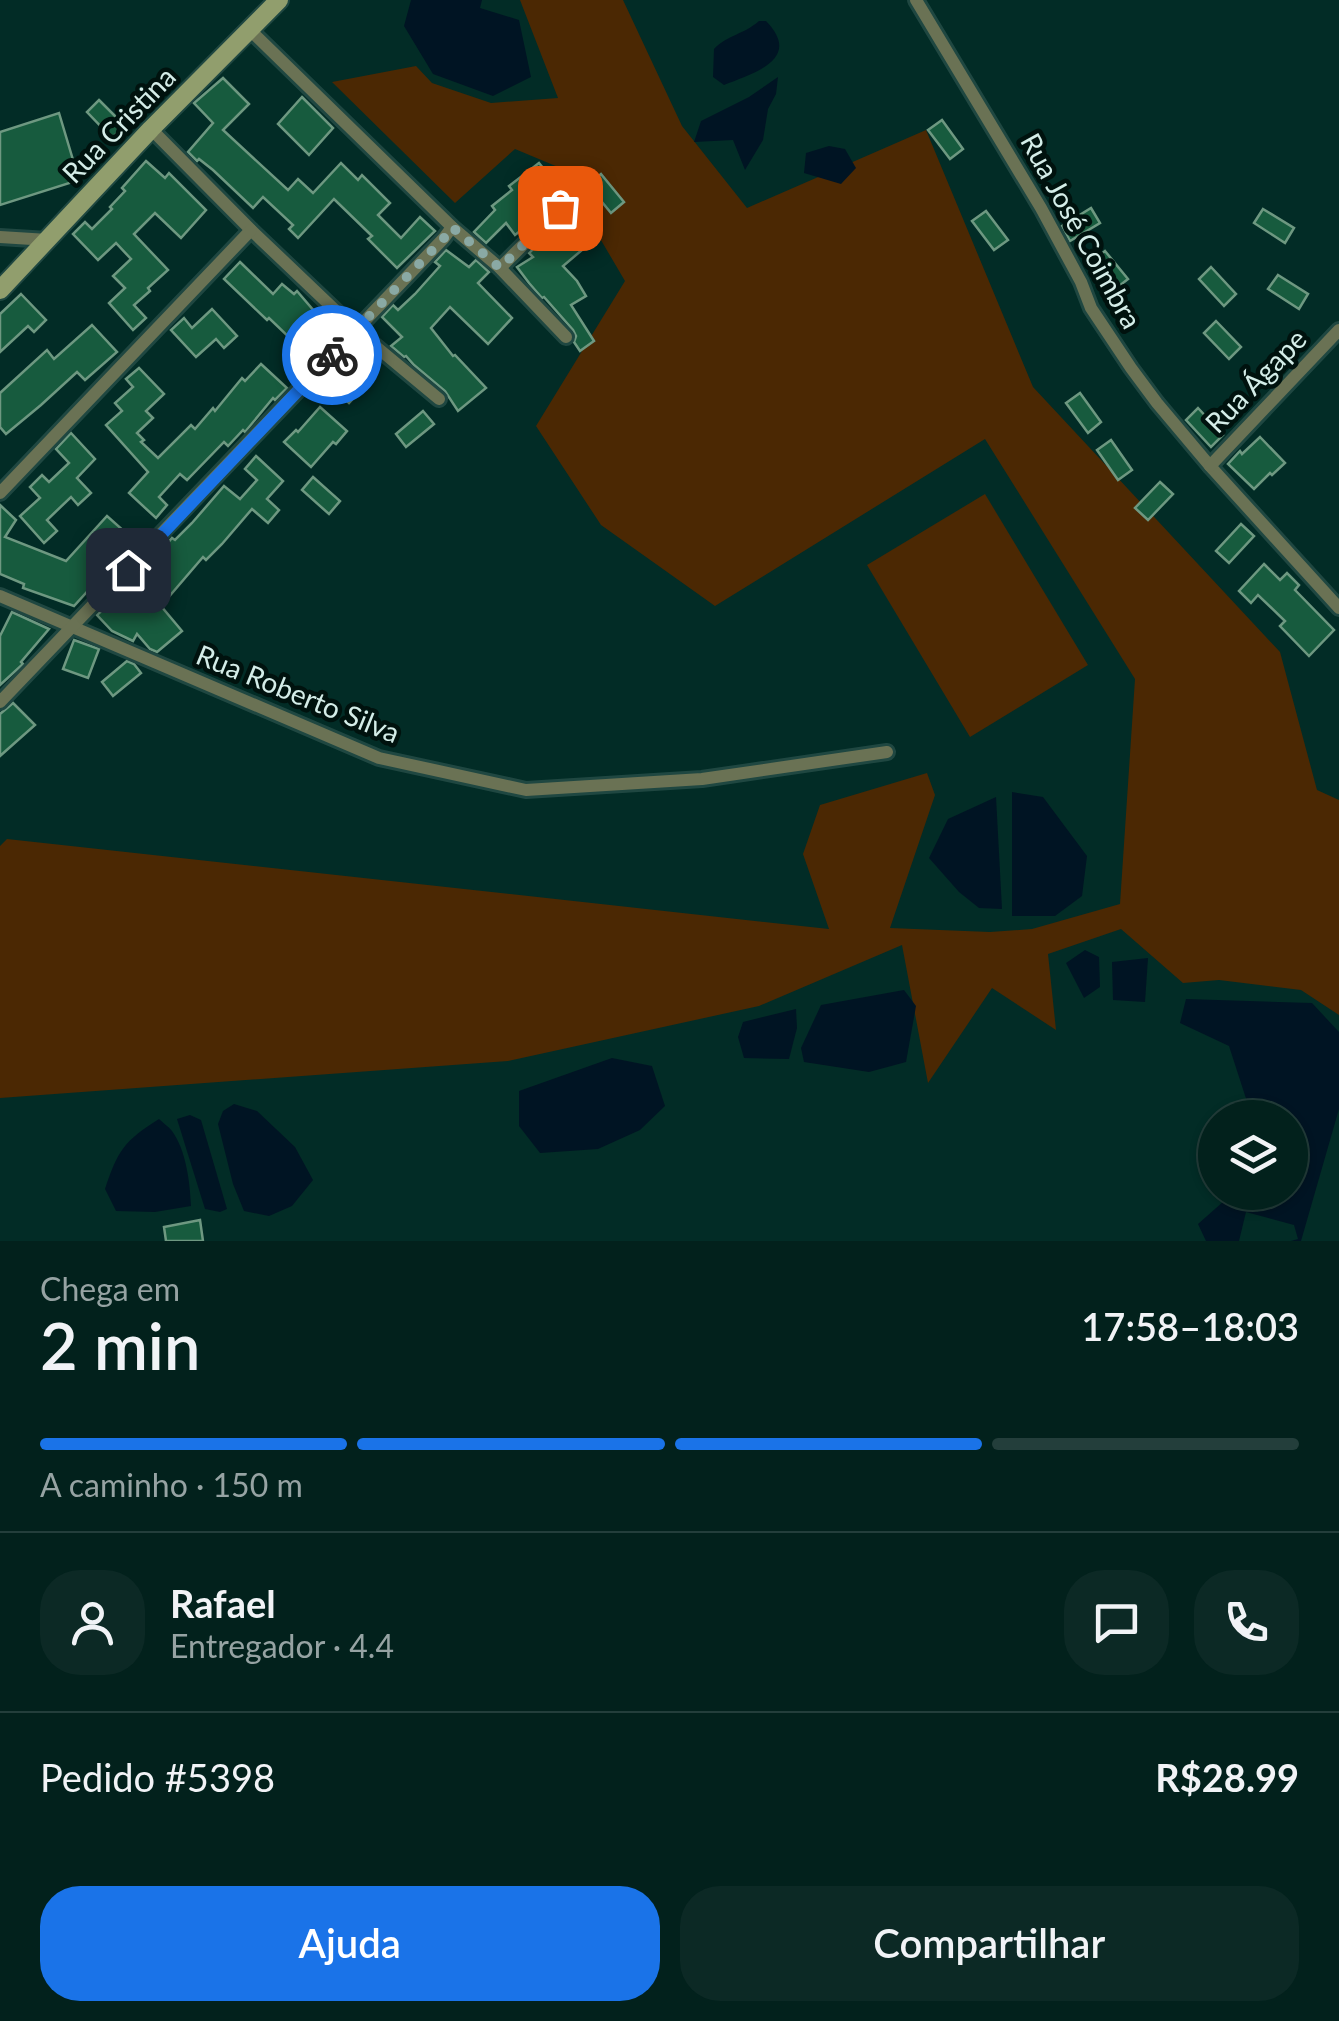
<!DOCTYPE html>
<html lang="pt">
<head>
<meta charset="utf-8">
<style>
  :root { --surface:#02211c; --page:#0c2925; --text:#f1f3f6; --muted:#96a3a3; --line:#233e3b; --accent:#1a73e8 }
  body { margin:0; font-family:Lato,sans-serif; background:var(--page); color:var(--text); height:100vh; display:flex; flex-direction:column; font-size:38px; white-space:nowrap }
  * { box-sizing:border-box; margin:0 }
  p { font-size:32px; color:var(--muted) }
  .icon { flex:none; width:55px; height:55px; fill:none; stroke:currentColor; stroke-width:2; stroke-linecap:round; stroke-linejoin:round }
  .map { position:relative; height:1241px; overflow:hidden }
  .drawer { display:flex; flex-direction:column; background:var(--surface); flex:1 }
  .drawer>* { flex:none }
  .buttons { position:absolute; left:1198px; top:1100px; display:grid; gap:20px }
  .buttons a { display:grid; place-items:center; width:110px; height:110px; border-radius:50%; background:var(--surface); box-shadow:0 2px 8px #0004,0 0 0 2px var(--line); font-size:50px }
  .pin { position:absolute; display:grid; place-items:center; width:85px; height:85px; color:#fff; margin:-42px; border-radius:20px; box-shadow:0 5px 15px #0006 }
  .courier { position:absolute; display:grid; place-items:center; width:100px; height:100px; margin:-50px; border:8px solid #1a73e8; border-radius:50%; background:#fff; color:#222; box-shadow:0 2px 12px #0007 }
  .overview em { font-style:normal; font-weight:600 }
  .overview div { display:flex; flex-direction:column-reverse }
  .overview { display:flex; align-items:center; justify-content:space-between; height:170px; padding:0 40px }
  h1 { font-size:65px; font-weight:600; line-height:75px }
  .bar { display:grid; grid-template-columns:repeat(4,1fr); gap:15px 10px; align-content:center; height:120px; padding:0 40px }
  .bar i { height:12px; border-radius:8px; background:var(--line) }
  .bar .selected { background:var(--accent) }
  .bar p { grid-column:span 4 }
  .line { display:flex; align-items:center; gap:25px; padding:0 40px; border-top:2px solid var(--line) }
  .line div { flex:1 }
  .round { display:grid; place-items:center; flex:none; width:105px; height:105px; border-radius:40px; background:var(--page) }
  .button { display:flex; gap:20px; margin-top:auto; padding:20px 40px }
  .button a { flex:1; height:115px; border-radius:40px; background:var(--accent); color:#fff; font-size:40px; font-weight:600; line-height:115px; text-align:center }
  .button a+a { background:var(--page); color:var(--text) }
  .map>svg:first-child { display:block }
  .green { fill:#4b2803 }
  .water { fill:#001423 }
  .building { fill:#175b3e; stroke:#6e9881; stroke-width:2.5 }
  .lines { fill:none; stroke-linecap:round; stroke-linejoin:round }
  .street-casing { stroke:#1f4741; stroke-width:18 }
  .secondary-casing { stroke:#1f4741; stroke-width:22 }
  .street { stroke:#6a7254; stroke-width:12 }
  .secondary { stroke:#919e6d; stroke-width:18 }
  .done { stroke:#8aa9a4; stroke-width:10; stroke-dasharray:0 18 }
  .route { stroke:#1a73e8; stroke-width:12 }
  .labels { text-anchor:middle; stroke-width:9; stroke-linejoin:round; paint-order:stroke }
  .street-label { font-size:28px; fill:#d4ede8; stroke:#00120e }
</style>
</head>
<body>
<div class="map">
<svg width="1339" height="1241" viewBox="0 0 1339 1241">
  <rect width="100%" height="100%" fill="#022c26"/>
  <g class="green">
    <polygon points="520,0 623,0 682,126 747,208 926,130 1033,387 1280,652 1317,790 1339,800 1339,1015 1301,990 1219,980 1183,983 1121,929 1048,954 1056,1030 992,988 928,1083 902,945 759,1006 508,1061 0,1098 0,846 7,839 829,929 803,854 820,805 927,773 935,795 890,928 990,932 1032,929 1120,904 1135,679 985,439 715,606 601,525 536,426 625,281 558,167 515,149 455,203 332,82 416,66 432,83 491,103 558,98"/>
    <polygon points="985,494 1088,665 970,737 867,565"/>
  </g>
  <g class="water">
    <polygon points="411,0 482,0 480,8 519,20 531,77 493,96 433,74 404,26"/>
    <path d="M759 21H766C803 59 754 73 724 85L713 77 714 49C729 34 743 35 759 21Z"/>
    <polygon points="778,77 776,94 768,109 763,140 745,170 733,140 694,142 701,121 749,97"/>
    <polygon points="829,146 845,149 856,168 841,184 804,173 806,153"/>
    <polygon points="1012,792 1043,797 1087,856 1082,896 1055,916 1012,916"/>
    <polygon points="996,797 1002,909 979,908 959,892 929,858 948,819"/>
    <polygon points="1085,950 1099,957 1100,987 1084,998 1066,963"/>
    <polygon points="1148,958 1145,1002 1113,1000 1112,962"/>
    <polygon points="904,990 916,1006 906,1062 869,1072 804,1062 801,1048 821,1005"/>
    <polygon points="1186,999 1312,1003 1339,1032 1339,1109 1301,1241 1291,1241 1298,1239 1294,1225 1246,1212 1239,1241 1206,1241 1198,1224 1224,1201 1258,1212 1270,1193 1290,1192 1290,1118 1252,1117 1229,1046 1180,1023"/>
    <polygon points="796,1009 797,1028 789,1059 744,1058 738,1037 743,1022"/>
    <polygon points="612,1058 652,1066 665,1106 640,1130 598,1149 540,1153 519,1126 519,1091"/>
    <polygon points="234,1104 257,1111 295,1147 313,1180 292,1206 269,1216 244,1211 233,1184 218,1124 223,1111"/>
    <polygon points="190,1115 201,1120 227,1209 220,1212 205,1209 177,1119"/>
    <path d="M159 1119C163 1123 168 1126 172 1131 186 1150 190 1182 191 1206L155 1212 116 1211 105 1189C118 1150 124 1141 159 1119Z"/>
  </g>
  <g class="building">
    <polygon points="223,78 249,104 223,130 288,190 298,179 313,193 341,163 358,180 362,175 390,203 378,215 401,238 420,217 435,231 397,268 368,239 372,236 334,199 298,238 289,229 293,225 263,197 253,208 213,170 199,159 197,161 188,152 213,123 194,103"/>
    <polygon points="302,97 333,128 309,155 278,124"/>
    <polygon points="99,100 125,126 112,138 87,112"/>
    <polygon points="59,113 79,180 0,205 0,132"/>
    <polygon points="942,120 963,149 950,159 928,130"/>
    <polygon points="146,161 165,178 169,173 206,210 181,238 155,213 134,234 168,270 148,288 150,291 134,305 146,318 133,330 109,303 125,288 113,276 131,259 116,243 98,260 73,234 85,222 92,229 112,209 110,207 125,191 122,188"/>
    <polygon points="539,163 562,191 526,220 529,224 515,235 506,223 486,243 474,232 495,210 492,206 512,190 509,186"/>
    <polygon points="601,174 624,202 611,213 588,185"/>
    <polygon points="1091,208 1100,223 1070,241 1062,226"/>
    <polygon points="1263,209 1294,228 1285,243 1254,223"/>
    <polygon points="571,211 595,239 563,266 577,281 586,296 571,305 594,341 580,351 574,342 576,336 573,330 544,297 542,298 529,283 517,267 533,257 529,253"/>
    <polygon points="986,211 1008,240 994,250 972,221"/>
    <polygon points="446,250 469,267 476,260 489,272 478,283 512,318 488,344 450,307 431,328 453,356 455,355 486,388 458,411 445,391 414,365 406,356 404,357 391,346 402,337 382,317 393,305 398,310 415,294 440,266 435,262"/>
    <polygon points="1105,251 1128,279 1114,290 1091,262"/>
    <polygon points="240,262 273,294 282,284 294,294 297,291 315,312 339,332 309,365 287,346 292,340 269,318 267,320 224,279"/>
    <polygon points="1211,267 1236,294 1224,306 1199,279"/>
    <polygon points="1278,275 1308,294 1299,309 1268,289"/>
    <polygon points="21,294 46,320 34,332 28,326 0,352 0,314"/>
    <polygon points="212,309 237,336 224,348 216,339 196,357 171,330 184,318 192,328"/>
    <polygon points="1216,321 1241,347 1229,359 1204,333"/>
    <polygon points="92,325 117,352 85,380 77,372 41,405 6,434 0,427 0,393 47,350 54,359"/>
    <polygon points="261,364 287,388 275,400 273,398 245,432 243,430 228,446 224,442 187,480 180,474 159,497 167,505 156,518 129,493 148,472 106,425 122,411 115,403 133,387 126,379 139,368 164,394 146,411 153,418 137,433 144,440 141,442 158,458 191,425 195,429 213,408 215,411 242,378 245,381"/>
    <polygon points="335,367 361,390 349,403 323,379"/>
    <polygon points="1080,393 1101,422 1088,433 1066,403"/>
    <polygon points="320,407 347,431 336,444 333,442 311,467 284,442 296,430 298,432"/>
    <polygon points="1198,408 1223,435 1211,447 1186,420"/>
    <polygon points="423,411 434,424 406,447 396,434"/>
    <polygon points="71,433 95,459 77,478 91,493 78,505 71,497 47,520 57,531 44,543 20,516 40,498 30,487 42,475 49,482 69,463 56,449"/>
    <polygon points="1260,437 1285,463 1272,475 1270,473 1254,489 1228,464 1240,451 1242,454"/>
    <polygon points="1111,440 1132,470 1118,480 1097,450"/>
    <polygon points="256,456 283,481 267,499 279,510 268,523 252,509 222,544 206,560 203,557 161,606 182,631 157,652 150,649 137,634 133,641 112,631 97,615 142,573 172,538 175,540 192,523 224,486 240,499 257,480 245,469"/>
    <polygon points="313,477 340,501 329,514 302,490"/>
    <polygon points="1160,482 1173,494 1148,520 1135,508"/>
    <polygon points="0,505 16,520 5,537 66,561 107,516 134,540 74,606 23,588 24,584 0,574"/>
    <polygon points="1241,524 1254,536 1229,563 1216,551"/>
    <polygon points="1264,564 1280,580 1287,573 1299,585 1295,590 1334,630 1309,656 1280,626 1285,621 1258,595 1251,603 1239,591"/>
    <polygon points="12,612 49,629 21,662 23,664 0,685 0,636"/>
    <polygon points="74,640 99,649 88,678 63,669"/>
    <polygon points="127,661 134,664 141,673 113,696 102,682"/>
    <polygon points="13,703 35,725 0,756 0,714"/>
    <polygon points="200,1220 203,1241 166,1241 164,1227"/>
  </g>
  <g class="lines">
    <g class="street-casing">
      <g id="street">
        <polyline points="916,0 1041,208 1081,282 1091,308 1131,368 1157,403 1210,466 1339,608"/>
        <polyline points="250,30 452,227 500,268 566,337"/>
        <polyline points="151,129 251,230 356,330 439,399"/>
        <polyline points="0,237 48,240"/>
        <polyline points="500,268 560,208"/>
        <polyline points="1210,466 1339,330"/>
        <polyline points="0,493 251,230"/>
        <polyline points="0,596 379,758 526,790 702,779 887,752"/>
        <polyline points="0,702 444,238 452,227"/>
      </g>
    </g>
    <g class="secondary-casing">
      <polyline id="secondary" points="0,290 151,129 279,0"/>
    </g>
    <use href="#street" class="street"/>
    <use href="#secondary" class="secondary"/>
  </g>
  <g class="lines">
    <polyline class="done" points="332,355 444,238 452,227 500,268 560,208"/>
    <polyline class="route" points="128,570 332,355"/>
  </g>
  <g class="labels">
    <g class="street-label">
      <text transform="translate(119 125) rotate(-46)" y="10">Rua Cristina</text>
      <text transform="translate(1081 231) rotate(61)" y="10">Rua José Coimbra</text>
      <text transform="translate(1256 381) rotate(-46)" y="10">Rua Ágape</text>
      <text transform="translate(298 694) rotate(22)" y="10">Rua Roberto Silva</text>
    </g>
  </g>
</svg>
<div class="buttons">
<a><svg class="icon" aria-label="layers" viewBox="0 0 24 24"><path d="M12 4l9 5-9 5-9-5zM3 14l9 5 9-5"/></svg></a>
</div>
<div class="pin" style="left:560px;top:208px;background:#ea580c"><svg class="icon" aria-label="bag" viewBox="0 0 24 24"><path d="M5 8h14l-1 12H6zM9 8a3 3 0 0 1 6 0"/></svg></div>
<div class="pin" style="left:128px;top:570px;background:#1f2937"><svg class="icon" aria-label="home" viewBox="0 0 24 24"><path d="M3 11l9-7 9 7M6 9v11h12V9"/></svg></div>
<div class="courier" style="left:332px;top:355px"><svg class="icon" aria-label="bike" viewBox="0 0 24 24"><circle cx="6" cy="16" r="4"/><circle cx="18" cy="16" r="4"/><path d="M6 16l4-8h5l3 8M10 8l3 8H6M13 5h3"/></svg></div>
</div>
<section class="drawer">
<div class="overview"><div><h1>2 min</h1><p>Chega em</p></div><em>17:58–18:03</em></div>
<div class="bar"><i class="selected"></i><i class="selected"></i><i class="selected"></i><i></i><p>A caminho · 150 m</p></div>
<div class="line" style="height:180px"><a class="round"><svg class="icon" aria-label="person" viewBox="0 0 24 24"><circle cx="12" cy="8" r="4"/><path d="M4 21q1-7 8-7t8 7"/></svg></a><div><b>Rafael</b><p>Entregador · 4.4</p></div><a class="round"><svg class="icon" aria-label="chat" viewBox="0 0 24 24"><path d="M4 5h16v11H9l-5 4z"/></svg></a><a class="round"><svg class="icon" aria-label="phone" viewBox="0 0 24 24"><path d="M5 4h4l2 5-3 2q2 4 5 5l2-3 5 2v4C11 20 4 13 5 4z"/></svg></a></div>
<div class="line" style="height:130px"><div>Pedido #5398</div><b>R$28.99</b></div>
<div class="button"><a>Ajuda</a><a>Compartilhar</a></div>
</section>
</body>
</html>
